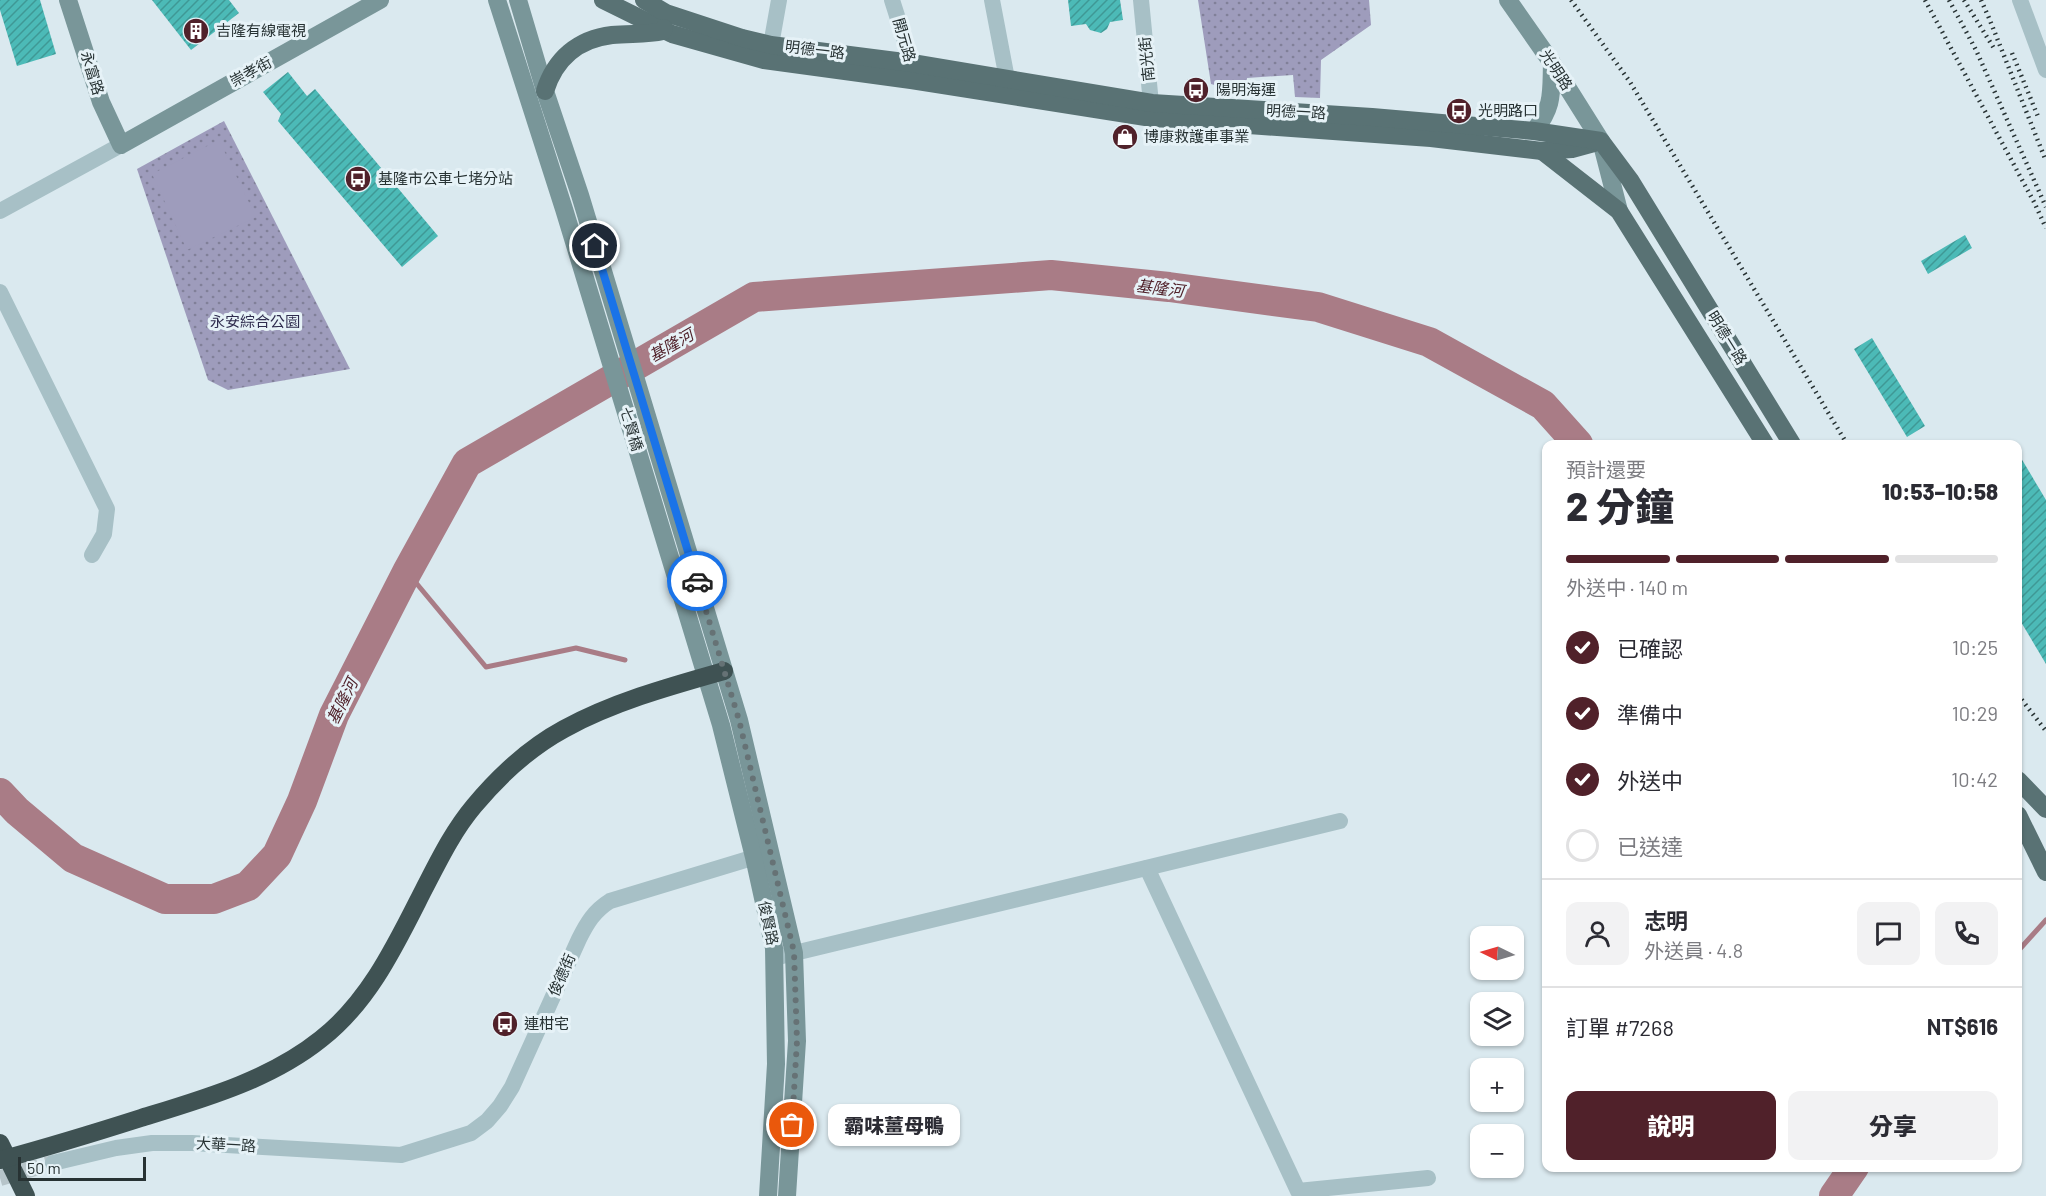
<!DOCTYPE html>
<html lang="zh-TW">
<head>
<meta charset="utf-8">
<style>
  :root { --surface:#fff; --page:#f2f2f3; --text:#2b2b33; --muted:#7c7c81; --line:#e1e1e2; --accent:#50212a }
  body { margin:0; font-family:Barlow,"Noto Sans TC",sans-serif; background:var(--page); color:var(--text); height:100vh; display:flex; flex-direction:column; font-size:22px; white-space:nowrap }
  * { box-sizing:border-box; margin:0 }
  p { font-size:20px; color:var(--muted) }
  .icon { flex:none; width:33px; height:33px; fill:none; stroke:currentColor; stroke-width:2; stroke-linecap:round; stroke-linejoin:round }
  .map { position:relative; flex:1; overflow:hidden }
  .sheet { position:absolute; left:1542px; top:440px; width:480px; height:732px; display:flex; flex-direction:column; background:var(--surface); border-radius:12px; box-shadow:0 2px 4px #0004 }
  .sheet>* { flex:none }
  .needle { width:39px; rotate:275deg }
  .buttons { position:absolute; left:1470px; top:926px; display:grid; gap:12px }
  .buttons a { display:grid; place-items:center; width:54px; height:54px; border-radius:12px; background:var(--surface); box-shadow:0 2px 4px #0004; font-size:30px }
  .scale { position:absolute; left:18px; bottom:15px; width:128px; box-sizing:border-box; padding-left:6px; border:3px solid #273233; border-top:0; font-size:16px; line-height:21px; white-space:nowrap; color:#273233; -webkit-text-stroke:4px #e6f2f7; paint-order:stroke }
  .pin { position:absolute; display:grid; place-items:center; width:51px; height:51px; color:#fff; margin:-26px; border:3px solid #fff; border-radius:50%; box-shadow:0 2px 6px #0007 }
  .courier { position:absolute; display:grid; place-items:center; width:60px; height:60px; margin:-30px; border:4px solid #1a73e8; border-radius:50%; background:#fff; color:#222; box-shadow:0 2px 8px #0007 }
  .bubble { position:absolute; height:42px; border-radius:12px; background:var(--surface); box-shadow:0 2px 4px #0004; font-size:20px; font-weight:800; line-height:42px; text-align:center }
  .overview em { font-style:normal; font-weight:800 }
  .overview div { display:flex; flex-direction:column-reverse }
  .overview { display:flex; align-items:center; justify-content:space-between; height:102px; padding:0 24px }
  h1 { font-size:39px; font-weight:800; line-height:45px }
  .bar { display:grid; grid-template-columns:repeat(4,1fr); gap:9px 6px; align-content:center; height:72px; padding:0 24px }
  .bar i { height:8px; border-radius:4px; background:var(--line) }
  .bar .on { background:var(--accent) }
  .bar p { grid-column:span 4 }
  .line { display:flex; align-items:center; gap:15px; padding:0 24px; border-top:2px solid var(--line) }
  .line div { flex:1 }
  .round { display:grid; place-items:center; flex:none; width:63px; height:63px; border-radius:12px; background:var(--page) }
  ol { padding:0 24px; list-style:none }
  li { display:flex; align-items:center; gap:18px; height:66px }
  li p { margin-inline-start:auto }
  li .icon { padding:6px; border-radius:50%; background:var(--accent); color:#fff; stroke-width:4 }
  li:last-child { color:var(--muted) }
  li i { width:33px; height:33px; border:3px solid var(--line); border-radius:50% }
  .cta { display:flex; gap:12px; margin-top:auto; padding:12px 24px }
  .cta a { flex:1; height:69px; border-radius:12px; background:var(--accent); color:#fff; font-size:24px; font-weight:800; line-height:69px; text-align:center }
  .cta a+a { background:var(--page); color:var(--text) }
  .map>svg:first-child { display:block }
  .grass { fill:url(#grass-dots) }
  .pitch { fill:#9e9cbc }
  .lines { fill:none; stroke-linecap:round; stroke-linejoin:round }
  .stream { stroke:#a97c86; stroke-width:5 }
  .river { stroke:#a97c86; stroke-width:30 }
  .building { fill:url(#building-hatch) }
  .street-tunnel { stroke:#b6c4c9; stroke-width:16; stroke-dasharray:16 8; stroke-linecap:butt }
  .street { stroke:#a7c0c6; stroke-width:16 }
  .secondary { stroke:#799699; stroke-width:18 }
  .primary { stroke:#597274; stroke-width:18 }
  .highway { stroke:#3f5253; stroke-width:18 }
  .rail { stroke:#273233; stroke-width:4.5; stroke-dasharray:1.5 4.5; stroke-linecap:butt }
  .done { stroke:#667275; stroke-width:6; stroke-dasharray:0 10.8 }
  .route { stroke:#1a73e8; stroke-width:8 }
  .labels { text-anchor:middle; stroke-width:6; stroke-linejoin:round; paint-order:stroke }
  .poi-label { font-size:15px; fill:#273233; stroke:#e6f2f7; text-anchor:start }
  .street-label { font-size:15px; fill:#273233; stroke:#e6f2f7 }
  .park-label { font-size:15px; fill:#302d4f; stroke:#e6f2f7 }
  .water-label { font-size:16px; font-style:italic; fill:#50212a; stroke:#e6f2f7 }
</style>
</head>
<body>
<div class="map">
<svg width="2046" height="1196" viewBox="0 0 2046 1196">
  <defs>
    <pattern id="grass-dots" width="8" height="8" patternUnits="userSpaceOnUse" patternTransform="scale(1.5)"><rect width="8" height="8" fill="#9e9cbc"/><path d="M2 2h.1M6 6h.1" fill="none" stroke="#818099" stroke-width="1.8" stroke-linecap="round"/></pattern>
    <pattern id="building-hatch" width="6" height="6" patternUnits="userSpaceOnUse" patternTransform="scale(1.5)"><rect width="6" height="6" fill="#4cbab7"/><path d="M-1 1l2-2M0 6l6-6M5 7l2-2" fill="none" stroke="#3f9895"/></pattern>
  </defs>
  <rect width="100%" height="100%" fill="#dae9ef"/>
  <g class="grass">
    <polygon points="1198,0 1369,0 1371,25 1321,60 1320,98 1295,97 1293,75 1247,78 1246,94 1211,84"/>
    <polygon points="224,121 350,369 228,390 208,380 137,169"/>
  </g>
  <polygon class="pitch" points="219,140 256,217 187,250 152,174"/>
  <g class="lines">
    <g class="stream">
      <polyline points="407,572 486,667 576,648 625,660"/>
      <polyline points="2018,951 2046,920"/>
    </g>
    <g class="river">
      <polyline points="0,793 17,811 73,858 165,899 214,899 248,886 277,855 302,801 334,715 407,572 467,463 754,297 1051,275 1169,287 1318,307 1429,342 1543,405 1578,444"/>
      <polyline points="1834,1196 1854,1167"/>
    </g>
  </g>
  <g class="building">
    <polygon points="0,0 40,0 56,54 17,66 0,10"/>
    <polygon points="152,0 229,0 239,13 191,50"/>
    <polygon points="1068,0 1120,0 1123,20 1110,22 1107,29 1101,33 1090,30 1086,24 1071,26"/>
    <polygon points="288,72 307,96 315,89 438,236 402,267 278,121 281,114 263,92"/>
    <polygon points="1965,235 1972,248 1928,274 1921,261"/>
    <polygon points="1872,338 1925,426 1907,437 1854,349"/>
    <polygon points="2018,453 2046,500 2046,664 2018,617"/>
  </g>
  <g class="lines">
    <polyline class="street-tunnel" points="0,1178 53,1163"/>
    <g class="street">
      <polyline points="892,0 912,63 911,74"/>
      <polyline points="992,0 1007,79"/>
      <polyline points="1141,0 1152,114"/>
      <polyline points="2020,0 2046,70"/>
      <polyline points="771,45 779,0"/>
      <polyline points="0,211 121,145"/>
      <polyline points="0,292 107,509 104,534 92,555"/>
      <polyline points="1147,868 1298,1191 1428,1178"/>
      <polyline points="774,958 1340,821"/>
      <path d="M53 1163 116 1148 152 1143H192L401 1155 471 1133 487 1121 500 1106 512 1087 579 939C587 923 594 911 610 901L765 854"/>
    </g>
    <g class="secondary">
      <polyline points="68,0 101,102 121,145 380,0"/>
      <polyline points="497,0 564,209 721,725 754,857 774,948 776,1064 768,1196"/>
      <polyline points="518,0 545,91 580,195 739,720 794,953 797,1041 787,1196"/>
      <polyline points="1508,0 1552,63 1601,141 1619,211"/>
      <path d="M1534 131C1554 106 1551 93 1552 63"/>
    </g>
    <g class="primary">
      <polyline points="603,0 672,34 764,60 911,80 1152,118 1431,138 1542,151 1572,149 1594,143"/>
      <polyline points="644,0 666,13 742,38 771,45 912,63 1152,103 1372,117 1534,131 1601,141 1630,180 1792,444"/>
      <path d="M545 91C555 59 578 39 612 35 630 33 646 35 663 31L664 28"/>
      <polyline points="1542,151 1619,211 1765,444"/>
      <polyline points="2018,780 2046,809"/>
      <polyline points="2018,815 2046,872"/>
    </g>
    <g class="highway">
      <polyline points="0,1143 26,1196"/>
      <path d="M0 1160C48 1147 94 1133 141 1118 203 1099 270 1080 321 1039 370 1001 397 942 424 889 439 860 453 831 474 806 499 776 529 748 564 729 613 702 671 686 724 671"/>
    </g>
    <g class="rail">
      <polyline points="1571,0 1630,82 1847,444"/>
      <polyline points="1925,0 2034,202 2046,228"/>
      <polyline points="1949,0 1976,50 2046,207"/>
      <polyline points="1964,0 1995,50"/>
      <polyline points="1981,0 1989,18 2046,161"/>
      <polyline points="2012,53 2039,119"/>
      <polyline points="2018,695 2046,731"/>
    </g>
  </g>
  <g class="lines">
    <polyline class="done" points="697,581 739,720 794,952 797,1041 792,1125"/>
    <polyline class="route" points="595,246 697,581"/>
  </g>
  <defs>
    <g id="building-disc" transform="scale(1.35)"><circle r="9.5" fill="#50212a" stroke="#e6f2f7"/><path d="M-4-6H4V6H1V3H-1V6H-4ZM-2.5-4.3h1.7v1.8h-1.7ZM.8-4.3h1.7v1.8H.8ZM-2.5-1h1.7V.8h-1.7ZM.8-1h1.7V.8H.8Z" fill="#fff"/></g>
    <g id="bus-disc" transform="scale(1.35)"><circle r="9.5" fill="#50212a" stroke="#e6f2f7"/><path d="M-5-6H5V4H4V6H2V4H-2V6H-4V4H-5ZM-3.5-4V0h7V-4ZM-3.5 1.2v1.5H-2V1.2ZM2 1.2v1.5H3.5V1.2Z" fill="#fff"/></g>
    <g id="shop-disc" transform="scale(1.35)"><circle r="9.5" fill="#50212a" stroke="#e6f2f7"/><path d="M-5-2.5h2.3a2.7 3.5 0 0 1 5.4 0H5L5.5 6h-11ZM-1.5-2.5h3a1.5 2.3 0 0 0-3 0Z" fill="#fff"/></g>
  </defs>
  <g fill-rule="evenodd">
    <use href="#building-disc" x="196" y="31"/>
    <use href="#bus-disc" x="1196" y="90"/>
    <use href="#bus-disc" x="1459" y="111"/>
    <use href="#shop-disc" x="1125" y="137"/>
    <use href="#bus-disc" x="358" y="179"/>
    <use href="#bus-disc" x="505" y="1024"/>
  </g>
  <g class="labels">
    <g class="poi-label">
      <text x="216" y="36">吉隆有線電視</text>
      <text x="1216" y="95">陽明海運</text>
      <text x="1478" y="116">光明路口</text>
      <text x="1144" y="142">博康救護車事業</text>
      <text x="378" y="184">基隆市公車七堵分站</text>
      <text x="524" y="1029">連柑宅</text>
    </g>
    <g class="street-label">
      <text transform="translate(904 40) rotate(74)" y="5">開元路</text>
      <text transform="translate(815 50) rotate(7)" y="5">明德一路</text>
      <text transform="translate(1147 59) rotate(-96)" y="5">南光街</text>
      <text transform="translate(1556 70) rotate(57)" y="5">光明路</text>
      <text transform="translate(251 72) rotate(-29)" y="5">崇孝街</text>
      <text transform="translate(92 73) rotate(73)" y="5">永富路</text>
      <text transform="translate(1296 112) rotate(3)" y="5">明德一路</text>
      <text transform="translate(1727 338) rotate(58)" y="5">明德一路</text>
      <text transform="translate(631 429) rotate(73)" y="5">七賢橋</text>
      <text transform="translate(768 923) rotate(78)" y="5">俊賢路</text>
      <text transform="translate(562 975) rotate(-66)" y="5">俊德街</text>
      <text transform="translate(226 1145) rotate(3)" y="5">大華一路</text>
    </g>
    <g class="park-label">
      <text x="255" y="327">永安綜合公園</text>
    </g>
    <g class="water-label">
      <text transform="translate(1160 288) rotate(7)" y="6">基隆河</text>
      <text transform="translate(671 345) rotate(-30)" y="6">基隆河</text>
      <text transform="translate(342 701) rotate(-64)" y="6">基隆河</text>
    </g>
  </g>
</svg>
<div class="buttons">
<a><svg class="needle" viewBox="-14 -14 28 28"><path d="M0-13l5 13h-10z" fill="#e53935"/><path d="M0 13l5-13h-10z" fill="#7c7c81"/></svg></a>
<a><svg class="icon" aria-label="layers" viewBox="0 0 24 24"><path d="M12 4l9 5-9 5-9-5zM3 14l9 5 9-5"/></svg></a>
<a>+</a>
<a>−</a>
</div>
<div class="scale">50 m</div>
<div class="pin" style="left:792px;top:1125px;background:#ea580c"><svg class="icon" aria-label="bag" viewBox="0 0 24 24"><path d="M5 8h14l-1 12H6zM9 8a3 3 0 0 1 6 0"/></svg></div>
<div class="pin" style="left:595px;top:246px;background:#1f2937"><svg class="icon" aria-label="home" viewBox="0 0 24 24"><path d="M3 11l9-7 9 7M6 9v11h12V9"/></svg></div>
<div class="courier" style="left:697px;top:581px"><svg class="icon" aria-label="car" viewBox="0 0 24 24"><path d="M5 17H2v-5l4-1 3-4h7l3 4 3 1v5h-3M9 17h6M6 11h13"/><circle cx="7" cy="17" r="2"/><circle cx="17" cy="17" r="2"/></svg></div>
<div class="bubble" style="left:828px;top:1104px;width:132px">霸味薑母鴨</div>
<section class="sheet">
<div class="overview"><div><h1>2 分鐘</h1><p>預計還要</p></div><em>10:53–10:58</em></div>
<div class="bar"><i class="on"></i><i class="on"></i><i class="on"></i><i></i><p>外送中 · 140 m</p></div>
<ol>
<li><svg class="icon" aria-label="check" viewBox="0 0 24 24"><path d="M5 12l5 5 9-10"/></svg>已確認<p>10:25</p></li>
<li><svg class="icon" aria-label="check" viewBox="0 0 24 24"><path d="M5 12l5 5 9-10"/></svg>準備中<p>10:29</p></li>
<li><svg class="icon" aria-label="check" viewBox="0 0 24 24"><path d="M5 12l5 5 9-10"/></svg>外送中<p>10:42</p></li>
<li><i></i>已送達</li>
</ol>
<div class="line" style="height:108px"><a class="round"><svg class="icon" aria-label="person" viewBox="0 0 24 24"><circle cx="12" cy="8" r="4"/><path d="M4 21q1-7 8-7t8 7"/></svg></a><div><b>志明</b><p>外送員 · 4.8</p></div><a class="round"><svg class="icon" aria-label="chat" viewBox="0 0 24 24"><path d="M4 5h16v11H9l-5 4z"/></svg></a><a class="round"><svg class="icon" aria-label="phone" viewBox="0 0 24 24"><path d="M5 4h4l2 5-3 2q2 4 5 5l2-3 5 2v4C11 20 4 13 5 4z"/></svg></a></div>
<div class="line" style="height:78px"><div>訂單 #7268</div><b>NT$616</b></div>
<div class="cta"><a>說明</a><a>分享</a></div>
</section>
</div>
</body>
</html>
